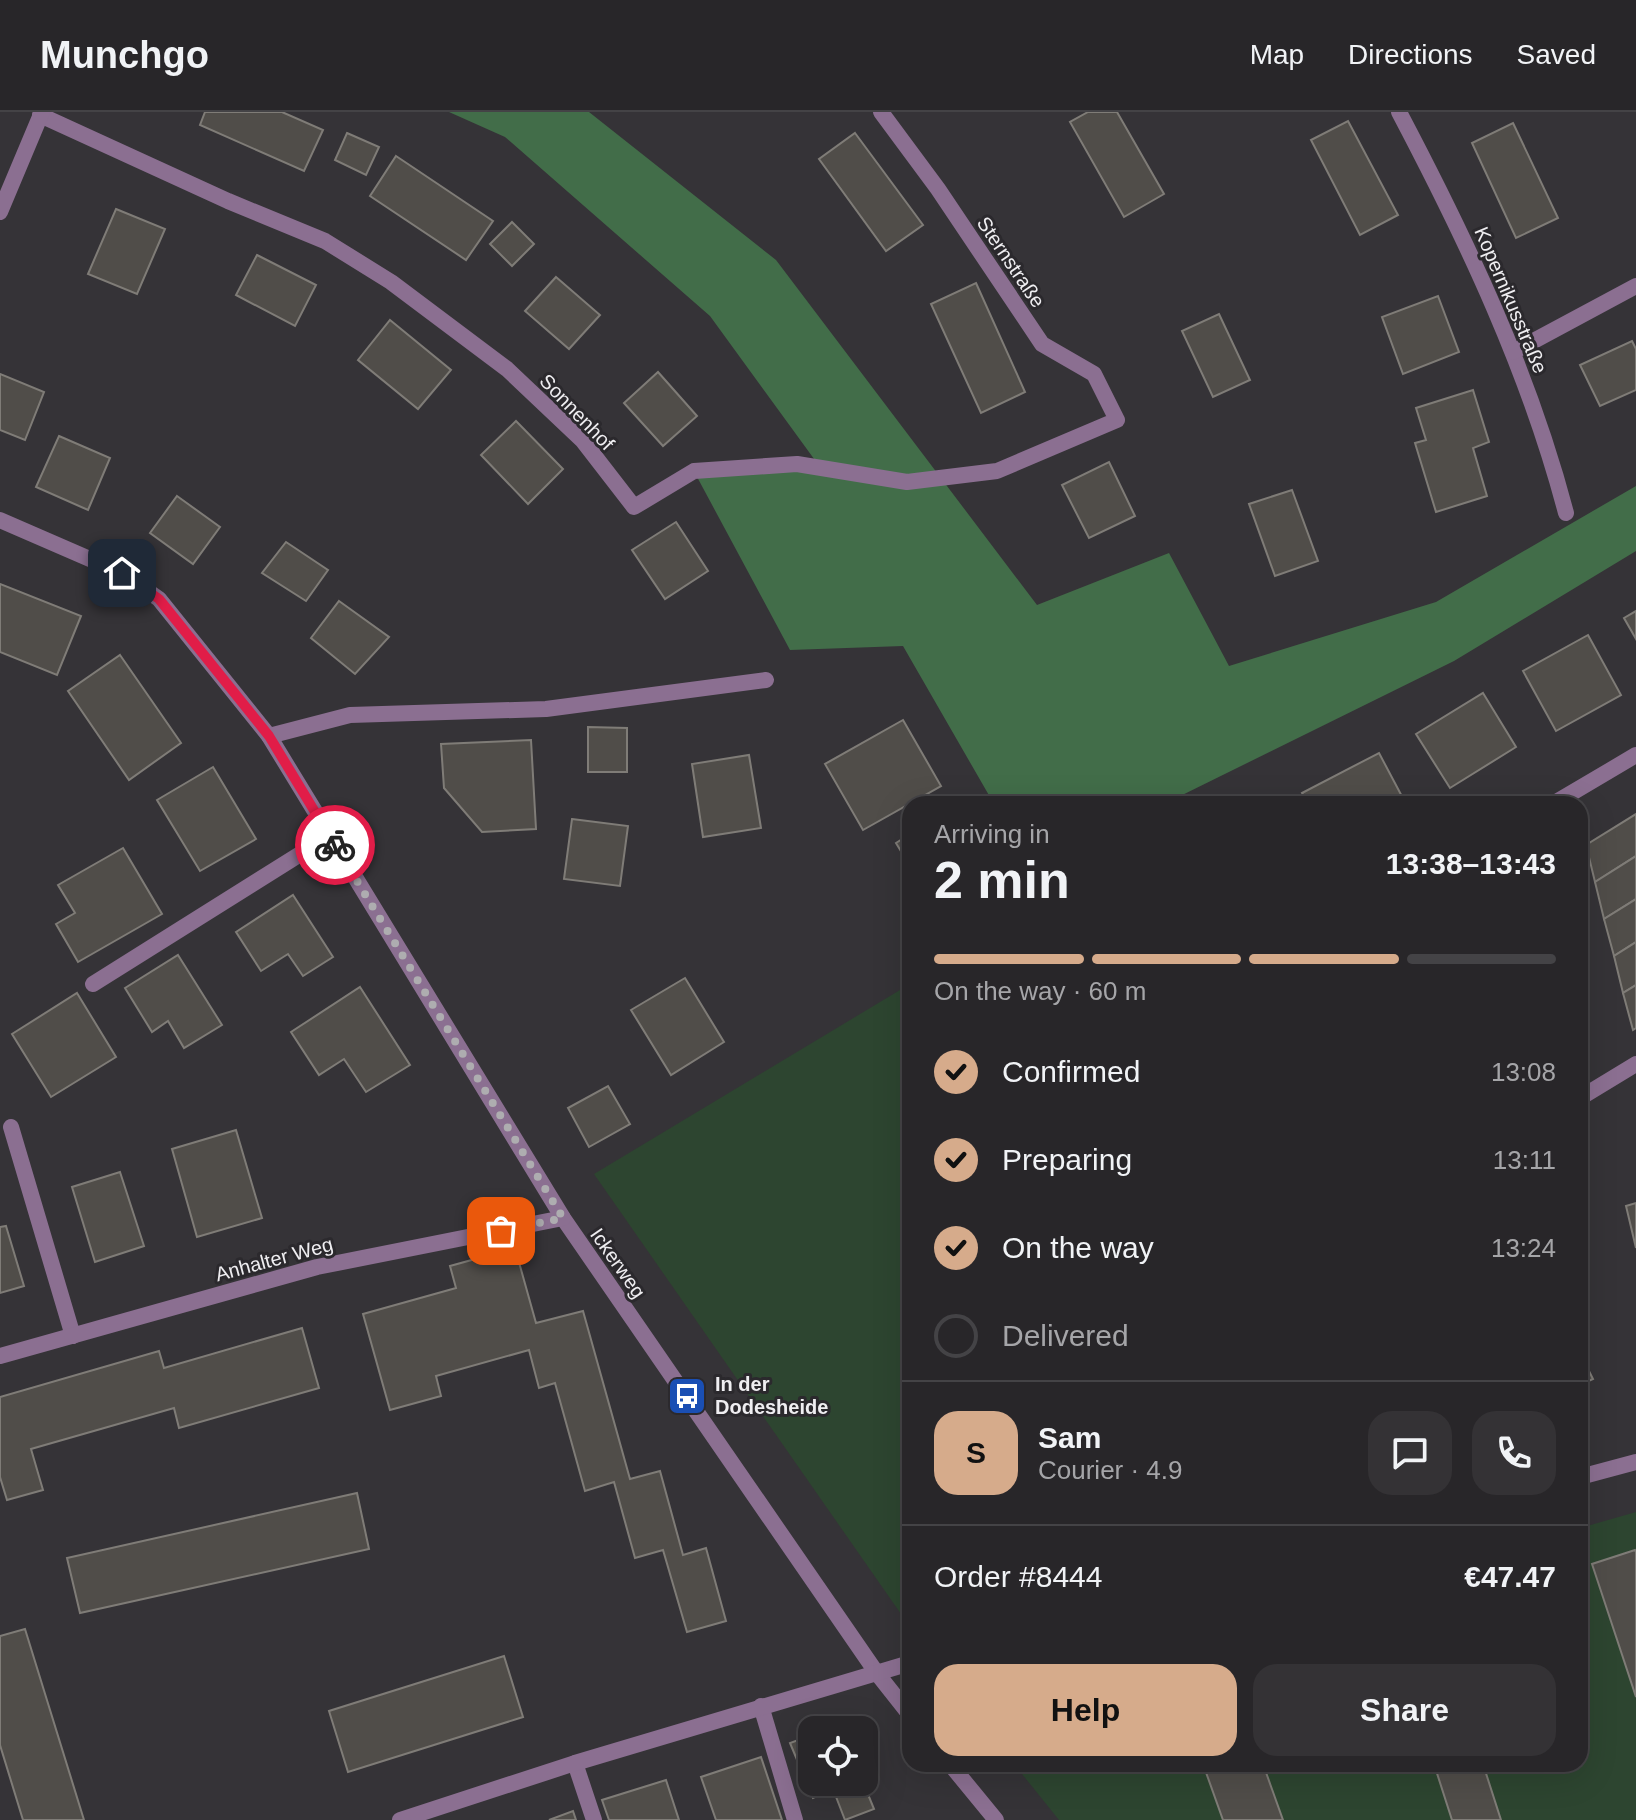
<!DOCTYPE html>
<html lang="en">
<head>
<meta charset="utf-8">
<style>
  :root { --surface:#282629; --page:#343235; --text:#f1f3f6; --muted:#a5a5a8; --line:#444346; --accent:#d6ab8b }
  body { margin:0; font-family:Helvetica,sans-serif; background:var(--page); color:var(--text); height:100vh; display:flex; flex-direction:column; font-size:30px; white-space:nowrap }
  * { box-sizing:border-box; margin:0 }
  p { font-size:26px; color:var(--muted) }
  .icon { flex:none; width:44px; height:44px; fill:none; stroke:currentColor; stroke-width:2; stroke-linecap:round; stroke-linejoin:round }
  .map { position:relative; flex:1; overflow:hidden }
  .drawer { position:absolute; left:902px; top:684px; width:686px; height:976px; display:flex; flex-direction:column; background:var(--surface); border-radius:24px; box-shadow:0 8px 32px #0002,0 0 0 2px var(--line) }
  .drawer>* { flex:none }
  .fabs { position:absolute; left:798px; top:1604px; display:grid; gap:16px }
  .fabs a { display:grid; place-items:center; width:80px; height:80px; border-radius:16px; background:var(--surface); box-shadow:0 8px 32px #0002,0 0 0 2px var(--line); font-size:40px }
  .pin { position:absolute; display:grid; place-items:center; width:68px; height:68px; color:#fff; margin:-34px; border-radius:16px; box-shadow:0 4px 12px #0006 }
  .courier { position:absolute; display:grid; place-items:center; width:80px; height:80px; margin:-40px; border:6px solid #e11d48; border-radius:50%; background:#fff; color:#222; box-shadow:0 2px 10px #0007 }
  .head em { font-style:normal; font-weight:700 }
  .head div { display:flex; flex-direction:column-reverse }
  .head { display:flex; align-items:center; justify-content:space-between; height:136px; padding:0 32px }
  h1 { font-size:52px; font-weight:700; line-height:60px }
  .bar { display:grid; grid-template-columns:repeat(4,1fr); gap:12px 8px; align-content:center; height:96px; padding:0 32px }
  .bar i { height:10px; border-radius:6px; background:var(--line) }
  .bar .selected { background:var(--accent) }
  .bar p { grid-column:span 4 }
  .line { display:flex; align-items:center; gap:20px; padding:0 32px; border-top:2px solid var(--line) }
  .line div { flex:1 }
  .round { display:grid; place-items:center; flex:none; width:84px; height:84px; border-radius:24px; background:var(--page) }
  ol { padding:0 32px; list-style:none }
  li { display:flex; align-items:center; gap:24px; height:88px }
  li p { margin-inline-start:auto }
  li .icon { padding:8px; border-radius:50%; background:var(--accent); color:#111; stroke-width:4 }
  li:last-child { color:var(--muted) }
  li i { width:44px; height:44px; border:4px solid var(--line); border-radius:50% }
  .action { display:flex; gap:16px; margin-top:auto; padding:16px 32px }
  .action a { flex:1; height:92px; border-radius:24px; background:var(--accent); color:#111; font-size:32px; font-weight:700; line-height:92px; text-align:center }
  .action a+a { background:var(--page); color:var(--text) }
  header { display:flex; align-items:center; gap:48px; box-sizing:border-box; height:112px; padding:0 40px; background:var(--surface); border-bottom:2px solid var(--line) }
  header strong { font-size:38px }
  nav { display:flex; gap:44px; margin-inline-start:auto; font-size:28px }
  .map>svg:first-child { display:block }
  .green { fill:#2d4530 }
  .forest { fill:#426d49 }
  .building { fill:#504d49; stroke:#7f7c77; stroke-width:2 }
  .lines { fill:none; stroke-linecap:round; stroke-linejoin:round }
  .service { stroke:#8b6f91; stroke-width:16 }
  .minor { stroke:#8b6f91; stroke-width:16 }
  .tertiary { stroke:#8b6f91; stroke-width:16 }
  .done { stroke:#aeadb0; stroke-width:8; stroke-dasharray:0 14.4 }
  .route { stroke:#e11d48; stroke-width:10 }
  .labels { text-anchor:middle; stroke-width:6; stroke-linejoin:round; paint-order:stroke }
  .street-label { font-size:20px; fill:#efeef1; stroke:#2b292d }
  .poi-label { font-size:20px; font-weight:bold; fill:#efeef1; stroke:#2b292d; text-anchor:start }
</style>
</head>
<body>
<header>
<strong>Munchgo</strong>
<nav><a>Map</a><a>Directions</a><a>Saved</a></nav>
</header>
<div class="map">
<svg width="1636" height="1708" viewBox="0 0 1636 1708">
  <rect width="100%" height="100%" fill="#353337"/>
  <g class="green">
    <polygon points="910,872 910,1511 908,1512 594,1062"/>
    <polygon points="1636,1400 1636,1708 1059,1708 1014,1652 1580,1652 1580,1416"/>
  </g>
  <polygon class="forest" points="449,0 589,0 776,148 1037,493 1169,441 1229,554 1436,490 1636,374 1636,439 1454,549 1164,692 994,692 903,534 790,538 696,363 817,351 710,204 505,25"/>
  <g class="building">
    <polygon points="205,0 282,0 323,18 304,59 200,13"/>
    <polygon points="1088,0 1117,0 1164,82 1124,105 1070,10"/>
    <polygon points="1348,9 1398,103 1360,123 1311,28"/>
    <polygon points="1513,11 1558,106 1516,126 1472,31"/>
    <polygon points="347,21 379,35 366,63 335,48"/>
    <polygon points="855,21 923,113 886,139 819,47"/>
    <polygon points="396,44 493,109 466,148 370,84"/>
    <polygon points="116,97 165,117 137,182 88,162"/>
    <polygon points="512,110 534,132 512,154 490,132"/>
    <polygon points="257,143 316,173 295,214 236,183"/>
    <polygon points="556,165 600,203 569,237 525,199"/>
    <polygon points="976,171 1025,280 981,301 931,192"/>
    <polygon points="1438,184 1459,240 1403,262 1382,205"/>
    <polygon points="1219,202 1250,268 1213,285 1182,219"/>
    <polygon points="390,208 451,258 418,297 358,248"/>
    <polygon points="1632,229 1636,237 1636,278 1600,294 1580,253"/>
    <polygon points="658,260 697,304 663,334 624,291"/>
    <polygon points="0,262 44,280 25,328 0,318"/>
    <polygon points="1473,278 1489,330 1473,336 1487,384 1436,400 1415,331 1426,328 1416,296"/>
    <polygon points="516,309 563,357 528,392 481,343"/>
    <polygon points="59,324 110,346 88,398 36,375"/>
    <polygon points="1109,350 1135,404 1089,426 1062,373"/>
    <polygon points="1292,378 1318,449 1275,464 1249,392"/>
    <polygon points="177,384 220,415 193,452 150,421"/>
    <polygon points="676,410 708,459 665,487 632,438"/>
    <polygon points="286,430 328,458 306,489 262,461"/>
    <polygon points="0,472 81,504 57,563 0,540"/>
    <polygon points="339,489 389,525 355,562 311,526"/>
    <polygon points="1636,499 1636,527 1624,506"/>
    <polygon points="1588,523 1621,583 1556,619 1523,559"/>
    <polygon points="120,543 181,631 129,668 68,579"/>
    <polygon points="1483,581 1516,635 1450,676 1416,622"/>
    <polygon points="903,608 941,674 863,718 825,652"/>
    <polygon points="588,615 627,616 627,660 588,660"/>
    <polygon points="531,628 536,717 482,720 444,676 441,632"/>
    <polygon points="1379,641 1406,692 1308,692 1302,681"/>
    <polygon points="749,643 761,716 703,725 692,652"/>
    <polygon points="213,655 256,727 200,759 157,688"/>
    <polygon points="1636,702 1636,744 1595,770 1586,733"/>
    <polygon points="572,707 628,714 620,774 564,767"/>
    <polygon points="910,722 910,754 896,731"/>
    <polygon points="123,736 162,802 78,850 56,812 75,801 58,773"/>
    <polygon points="1636,744 1636,787 1604,807 1595,770"/>
    <polygon points="293,783 333,845 303,864 288,842 261,859 236,820"/>
    <polygon points="1636,787 1636,830 1614,844 1604,807"/>
    <polygon points="1636,830 1636,873 1623,881 1614,844"/>
    <polygon points="178,843 222,913 184,936 168,909 152,920 125,876"/>
    <polygon points="685,866 724,930 671,963 631,898"/>
    <polygon points="1636,873 1636,916 1633,918 1623,881"/>
    <polygon points="360,875 410,953 366,980 344,947 319,963 291,920"/>
    <polygon points="77,881 116,945 51,985 12,922"/>
    <polygon points="608,974 630,1012 589,1035 568,996"/>
    <polygon points="236,1018 262,1106 197,1125 172,1037"/>
    <polygon points="120,1060 144,1134 95,1150 72,1075"/>
    <polygon points="1636,1091 1636,1136 1626,1094"/>
    <polygon points="6,1114 24,1174 0,1181 0,1115"/>
    <polygon points="515,1136 536,1211 583,1199 630,1367 660,1359 683,1443 706,1436 726,1509 687,1520 663,1438 635,1446 614,1370 585,1379 555,1271 539,1276 529,1238 436,1264 441,1284 390,1298 363,1202 456,1176 450,1154"/>
    <polygon points="302,1216 319,1276 179,1316 174,1296 31,1337 43,1378 7,1388 0,1365 0,1285 159,1239 164,1256"/>
    <polygon points="1580,1241 1593,1267 1580,1273"/>
    <polygon points="357,1381 369,1437 80,1501 67,1446"/>
    <polygon points="1635,1438 1636,1440 1636,1585 1592,1452"/>
    <polygon points="25,1517 84,1708 23,1708 0,1633 0,1524"/>
    <polygon points="504,1544 523,1605 348,1660 329,1599"/>
    <polygon points="812,1623 812,1670 863,1670 874,1697 845,1708 833,1677 813,1686 790,1631"/>
    <polygon points="761,1645 782,1708 716,1708 701,1665"/>
    <polygon points="1203,1652 1263,1652 1283,1708 1223,1708"/>
    <polygon points="1434,1652 1483,1652 1501,1708 1452,1708"/>
    <polygon points="666,1668 679,1708 609,1708 602,1688"/>
    <polygon points="573,1699 576,1708 549,1708"/>
  </g>
  <g class="lines">
    <g class="service">
      <polyline points="93,872 329,724"/>
      <polyline points="11,1015 73,1224"/>
      <polyline points="761,1594 795,1708"/>
      <polyline points="575,1651 594,1708"/>
    </g>
    <g class="minor">
      <path d="M1399 0C1467 129 1529 260 1566 401"/>
      <polyline points="40,3 228,89 325,129 391,170 507,257 583,329 634,395 694,359 797,352 907,370 997,359 1117,308 1094,262 1042,232 938,77 881,0"/>
      <polyline points="1513,240 1636,174"/>
      <polyline points="0,408 122,461 159,487 269,624 563,1106 876,1560 910,1603"/>
      <polyline points="269,624 350,603 546,597 766,568"/>
      <polyline points="1553,692 1636,643"/>
      <polyline points="1580,986 1636,952"/>
      <polyline points="0,1244 317,1155 563,1106"/>
      <polyline points="1580,1365 1636,1350"/>
      <polyline points="950,1652 996,1708"/>
      <polyline points="400,1708 575,1651 910,1551"/>
    </g>
    <polyline class="tertiary" points="0,100 42,0"/>
  </g>
  <g class="lines">
    <polyline class="done" points="335,733 563,1106 501,1119"/>
    <polyline class="route" points="122,461 159,487 269,624 335,733"/>
  </g>
  <defs>
    <g id="bus-square" transform="scale(2)"><rect x="-9" y="-9" width="18" height="18" rx="4" fill="#1a4fb4" stroke="#2b292d"/><path d="M-5-6H5V4H4V6H2V4H-2V6H-4V4H-5ZM-3.5-4V0h7V-4ZM-3.5 1.2v1.5H-2V1.2ZM2 1.2v1.5H3.5V1.2Z" fill="#fff"/></g>
  </defs>
  <g fill-rule="evenodd">
    <use href="#bus-square" x="687" y="1284"/>
  </g>
  <g class="labels">
    <g class="street-label">
      <text transform="translate(1011 150) rotate(56)" y="7">Sternstraße</text>
      <text transform="translate(1511 188) rotate(67)" y="7">Kopernikusstraße</text>
      <text transform="translate(577 300) rotate(46)" y="7">Sonnenhof</text>
      <text transform="translate(274 1147) rotate(-15)" y="7">Anhalter Weg</text>
      <text transform="translate(618 1151) rotate(55)" y="7">Ickerweg</text>
    </g>
    <g class="poi-label">
      <text x="715" y="1279">In der<tspan x="715" dy="23">Dodesheide</tspan></text>
    </g>
  </g>
</svg>
<div class="fabs">
<a><svg class="icon" aria-label="locate" viewBox="0 0 24 24"><circle cx="12" cy="12" r="6"/><path d="M12 2v4M12 18v4M2 12h4M18 12h4"/></svg></a>
</div>
<div class="pin" style="left:501px;top:1119px;background:#ea580c"><svg class="icon" aria-label="bag" viewBox="0 0 24 24"><path d="M5 8h14l-1 12H6zM9 8a3 3 0 0 1 6 0"/></svg></div>
<div class="pin" style="left:122px;top:461px;background:#1f2937"><svg class="icon" aria-label="home" viewBox="0 0 24 24"><path d="M3 11l9-7 9 7M6 9v11h12V9"/></svg></div>
<div class="courier" style="left:335px;top:733px"><svg class="icon" aria-label="bike" viewBox="0 0 24 24"><circle cx="6" cy="16" r="4"/><circle cx="18" cy="16" r="4"/><path d="M6 16l4-8h5l3 8M10 8l3 8H6M13 5h3"/></svg></div>
<section class="drawer">
<div class="head"><div><h1>2 min</h1><p>Arriving in</p></div><em>13:38–13:43</em></div>
<div class="bar"><i class="selected"></i><i class="selected"></i><i class="selected"></i><i></i><p>On the way · 60 m</p></div>
<ol>
<li><svg class="icon" aria-label="check" viewBox="0 0 24 24"><path d="M5 12l5 5 9-10"/></svg>Confirmed<p>13:08</p></li>
<li><svg class="icon" aria-label="check" viewBox="0 0 24 24"><path d="M5 12l5 5 9-10"/></svg>Preparing<p>13:11</p></li>
<li><svg class="icon" aria-label="check" viewBox="0 0 24 24"><path d="M5 12l5 5 9-10"/></svg>On the way<p>13:24</p></li>
<li><i></i>Delivered</li>
</ol>
<div class="line" style="height:144px"><b class="round" style="background:var(--accent);color:#111">S</b><div><b>Sam</b><p>Courier · 4.9</p></div><a class="round"><svg class="icon" aria-label="chat" viewBox="0 0 24 24"><path d="M4 5h16v11H9l-5 4z"/></svg></a><a class="round"><svg class="icon" aria-label="phone" viewBox="0 0 24 24"><path d="M5 4h4l2 5-3 2q2 4 5 5l2-3 5 2v4C11 20 4 13 5 4z"/></svg></a></div>
<div class="line" style="height:104px"><div>Order #8444</div><b>€47.47</b></div>
<div class="action"><a>Help</a><a>Share</a></div>
</section>
</div>
</body>
</html>
